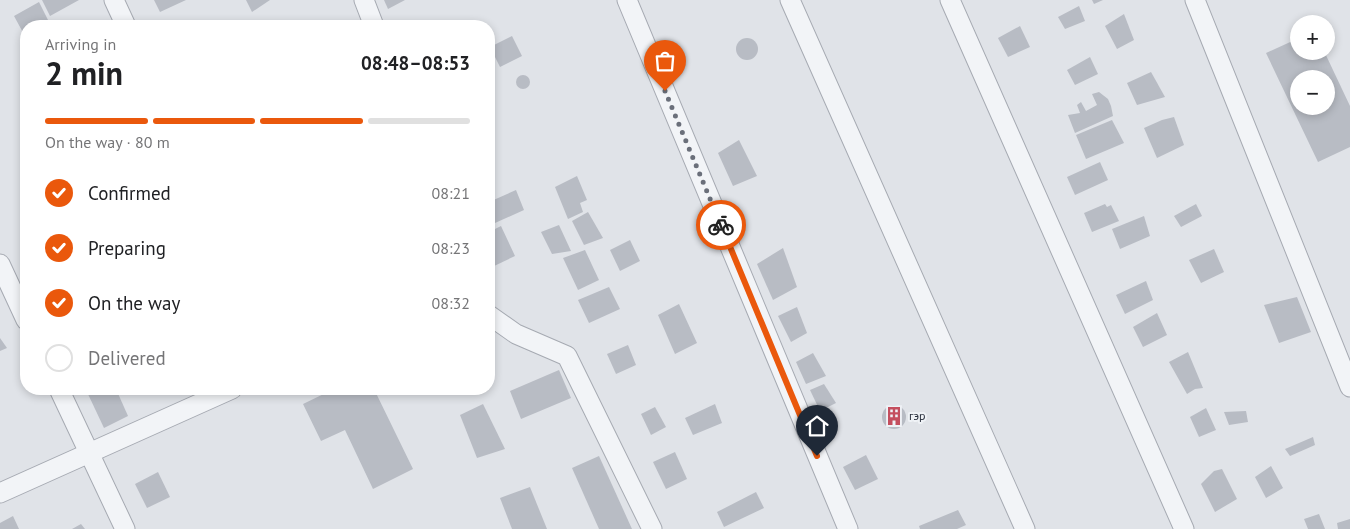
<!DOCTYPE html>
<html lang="en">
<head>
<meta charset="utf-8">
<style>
  :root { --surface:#fff; --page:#f2f2f2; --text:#202124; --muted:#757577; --line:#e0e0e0; --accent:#ea580c }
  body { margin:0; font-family:"PT Sans",sans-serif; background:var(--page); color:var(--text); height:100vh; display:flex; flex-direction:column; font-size:19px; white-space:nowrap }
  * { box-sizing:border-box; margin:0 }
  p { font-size:16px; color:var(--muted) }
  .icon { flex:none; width:28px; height:28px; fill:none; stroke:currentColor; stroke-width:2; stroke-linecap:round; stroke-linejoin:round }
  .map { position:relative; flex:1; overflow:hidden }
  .sheet { position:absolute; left:20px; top:20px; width:475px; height:375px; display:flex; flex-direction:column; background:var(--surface); border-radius:20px; box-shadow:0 2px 8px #0003 }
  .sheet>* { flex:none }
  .buttons { position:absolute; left:1290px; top:15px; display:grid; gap:10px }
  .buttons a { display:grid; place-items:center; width:45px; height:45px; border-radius:50%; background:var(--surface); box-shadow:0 2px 8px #0003; font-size:25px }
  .pin { position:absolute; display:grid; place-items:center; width:42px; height:42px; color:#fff; margin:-51px -21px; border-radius:50% 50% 50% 0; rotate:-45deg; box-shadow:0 0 5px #0007 }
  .pin .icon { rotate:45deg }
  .courier { position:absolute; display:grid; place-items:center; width:50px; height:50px; margin:-25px; border:4px solid #ea580c; border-radius:50%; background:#fff; color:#222; box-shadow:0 1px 6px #0007 }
  .headline em { font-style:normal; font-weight:700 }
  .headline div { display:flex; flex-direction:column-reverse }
  .headline { display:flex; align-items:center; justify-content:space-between; height:85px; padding:0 25px }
  h1 { font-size:32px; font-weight:700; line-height:38px }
  .bar { display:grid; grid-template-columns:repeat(4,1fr); gap:8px 5px; align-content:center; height:60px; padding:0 25px }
  .bar i { height:6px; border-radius:4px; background:var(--line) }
  .bar .current { background:var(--accent) }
  .bar p { grid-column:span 4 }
  ol { padding:0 25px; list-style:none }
  li { display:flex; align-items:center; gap:15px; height:55px }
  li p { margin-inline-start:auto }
  li .icon { padding:5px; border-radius:50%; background:var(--accent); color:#fff; stroke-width:4 }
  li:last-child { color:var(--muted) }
  li i { width:28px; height:28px; border:2px solid var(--line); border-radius:50% }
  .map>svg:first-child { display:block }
  .building { fill:#b8bcc4; fill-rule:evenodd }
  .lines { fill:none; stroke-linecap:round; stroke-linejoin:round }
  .minor-casing { stroke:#a6aab2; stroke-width:21 }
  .minor { stroke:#f2f4f7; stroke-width:19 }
  .done { stroke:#6a6f7a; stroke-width:5; stroke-dasharray:0 9 }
  .route { stroke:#ea580c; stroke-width:6 }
  .labels { text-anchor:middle; stroke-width:4; stroke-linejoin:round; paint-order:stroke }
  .poi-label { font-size:12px; fill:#2a313e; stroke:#eff2f6; text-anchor:start }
</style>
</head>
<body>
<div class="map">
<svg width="1350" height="529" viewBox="0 0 1350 529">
  <rect width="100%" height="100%" fill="#e0e3e8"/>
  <g class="building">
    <polygon points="42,0 79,0 50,16"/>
    <polygon points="154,0 186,0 160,12"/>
    <polygon points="246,0 270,0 252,12"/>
    <polygon points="384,0 405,0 388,9"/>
    <polygon points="1092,0 1103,0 1094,4"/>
    <polygon points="39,2 51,26 26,26 26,38 14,16"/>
    <polygon points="1079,6 1085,21 1065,29 1058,17"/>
    <polygon points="1124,14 1134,40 1117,49 1105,26"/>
    <polygon points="1020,26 1030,47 1008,57 998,38"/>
    <polygon points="512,36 522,56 500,67 490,47"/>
    <circle cx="747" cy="49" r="11"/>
    <path d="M1299 38V51H1324L1350 106V147L1318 162 1266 53ZM1299 79H1326V106H1299Z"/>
    <polygon points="1090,57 1098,74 1075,85 1067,70"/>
    <polygon points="1151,72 1165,97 1137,105 1127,83"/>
    <circle cx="523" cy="82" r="7"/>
    <polygon points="1099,92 1108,99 1111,106 1113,116 1075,133 1068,115 1080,113 1077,105 1081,102 1086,111 1097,105 1092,94"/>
    <polygon points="1174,117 1184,145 1157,158 1144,128 1162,120"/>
    <polygon points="1112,120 1124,143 1086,159 1076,135"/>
    <polygon points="739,140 757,176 733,186 718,153"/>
    <polygon points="1100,162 1108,180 1075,195 1067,177"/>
    <polygon points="577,176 587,200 580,203 583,212 568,219 555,187"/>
    <polygon points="516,190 524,210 495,223 493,220 489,222 489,202"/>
    <polygon points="1105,204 1107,207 1111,205 1119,221 1092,232 1084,213"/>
    <polygon points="1196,204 1202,216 1181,227 1174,216"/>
    <polygon points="588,212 603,238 584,245 572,221"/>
    <polygon points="1144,216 1150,236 1120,249 1112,229"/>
    <polygon points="559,225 571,251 552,254 541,232"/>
    <polygon points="501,226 515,256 492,267 489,260 489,232"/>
    <polygon points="630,240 640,261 620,271 610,250"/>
    <polygon points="783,248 797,287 773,300 757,264"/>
    <polygon points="1214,249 1224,272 1201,283 1189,260"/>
    <polygon points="585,250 599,280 578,290 563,258"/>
    <polygon points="1146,281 1153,300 1125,314 1116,295"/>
    <polygon points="609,287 620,309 589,323 578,300"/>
    <polygon points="1297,297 1311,332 1279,343 1264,305"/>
    <polygon points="679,304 697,343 675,354 658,315"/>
    <polygon points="797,307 807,333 791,342 778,316"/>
    <polygon points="1157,313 1167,335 1143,347 1133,327"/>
    <polygon points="0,338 7,348 0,351"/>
    <polygon points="628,345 636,365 616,374 607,354"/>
    <polygon points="1188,352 1203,388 1195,389 1187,394 1169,362"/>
    <polygon points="813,353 826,376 806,384 796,362"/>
    <polygon points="559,370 571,398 521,419 510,391"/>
    <polygon points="824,384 836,403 820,411 810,390"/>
    <polygon points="95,389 116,389 128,416 104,428 87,392"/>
    <polygon points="334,389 374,389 413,469 373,489 345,430 321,441 303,404"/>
    <polygon points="483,404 505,449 477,458 460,415"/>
    <polygon points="715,404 722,423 693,435 685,418"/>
    <circle cx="894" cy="417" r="12"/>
    <polygon points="655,407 666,427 651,435 641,414"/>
    <polygon points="1206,408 1216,430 1199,437 1190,417"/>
    <polygon points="1246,411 1248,422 1229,425 1224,412"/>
    <polygon points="1313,437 1315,445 1290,456 1285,449"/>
    <polygon points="675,452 687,479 666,489 653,462"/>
    <polygon points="866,455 878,479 855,490 843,467"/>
    <polygon points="599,456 632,529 599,529 572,468"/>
    <polygon points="1271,466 1283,488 1266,498 1255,477"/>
    <polygon points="1222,469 1237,499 1215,512 1201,484 1214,471"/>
    <polygon points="158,472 170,497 147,508 135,484"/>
    <polygon points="530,487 547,529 512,529 500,498"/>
    <polygon points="756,492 764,508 724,527 717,512"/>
    <polygon points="958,510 966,525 957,529 920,529 919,526"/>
    <polygon points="1319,514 1325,529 1308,529 1304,519"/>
    <polygon points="13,516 19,529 0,529 0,523"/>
    <polygon points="1350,519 1350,529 1338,529 1337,523"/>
    <polygon points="81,524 85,529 72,529"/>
  </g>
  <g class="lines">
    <g class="minor-casing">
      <g id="minor">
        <polyline points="114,0 126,26"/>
        <polyline points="364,0 374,26"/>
        <polyline points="627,0 848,529"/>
        <polyline points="790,0 1025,529"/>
        <polyline points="950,0 1184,529"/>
        <polyline points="1195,0 1350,387"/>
        <polyline points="0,264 26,320"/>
        <polyline points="489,315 516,334 567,356 652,529"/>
        <polyline points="59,389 125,529"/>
        <polyline points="0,493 232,389"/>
      </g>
    </g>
    <use href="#minor" class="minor"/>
  </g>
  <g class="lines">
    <polyline class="done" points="665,91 721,225"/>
    <polyline class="route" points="721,225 817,456"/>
  </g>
  <defs>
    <g id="building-bare" transform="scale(1.5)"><path d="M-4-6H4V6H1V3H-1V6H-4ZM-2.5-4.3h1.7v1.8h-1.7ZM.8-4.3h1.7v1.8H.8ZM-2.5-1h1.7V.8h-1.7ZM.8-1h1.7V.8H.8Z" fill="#c44e5e" stroke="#eff2f6" stroke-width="2.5" paint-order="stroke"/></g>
  </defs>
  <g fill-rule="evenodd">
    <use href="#building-bare" x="894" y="416"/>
  </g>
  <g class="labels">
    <g class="poi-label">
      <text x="909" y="420">гэр</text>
    </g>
  </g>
</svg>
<div class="buttons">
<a>+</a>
<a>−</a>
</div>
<div class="pin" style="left:665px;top:91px;background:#ea580c"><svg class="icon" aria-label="bag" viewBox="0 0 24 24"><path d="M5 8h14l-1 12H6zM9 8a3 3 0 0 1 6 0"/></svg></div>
<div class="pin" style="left:817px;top:456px;background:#1f2937"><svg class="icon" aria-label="home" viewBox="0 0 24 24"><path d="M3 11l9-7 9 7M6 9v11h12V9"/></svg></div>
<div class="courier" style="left:721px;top:225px"><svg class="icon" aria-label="bike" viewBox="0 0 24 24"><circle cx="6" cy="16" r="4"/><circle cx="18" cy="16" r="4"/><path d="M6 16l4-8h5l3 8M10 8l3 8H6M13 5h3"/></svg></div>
<section class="sheet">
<div class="headline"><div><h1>2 min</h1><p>Arriving in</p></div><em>08:48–08:53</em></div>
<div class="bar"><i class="current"></i><i class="current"></i><i class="current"></i><i></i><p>On the way · 80 m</p></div>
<ol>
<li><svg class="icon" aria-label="check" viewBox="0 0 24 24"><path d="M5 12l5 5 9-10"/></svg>Confirmed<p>08:21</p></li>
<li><svg class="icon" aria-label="check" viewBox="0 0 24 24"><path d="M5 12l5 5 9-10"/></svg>Preparing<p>08:23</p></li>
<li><svg class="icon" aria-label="check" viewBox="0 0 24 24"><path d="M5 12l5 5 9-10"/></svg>On the way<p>08:32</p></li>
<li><i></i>Delivered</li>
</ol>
</section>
</div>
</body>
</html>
